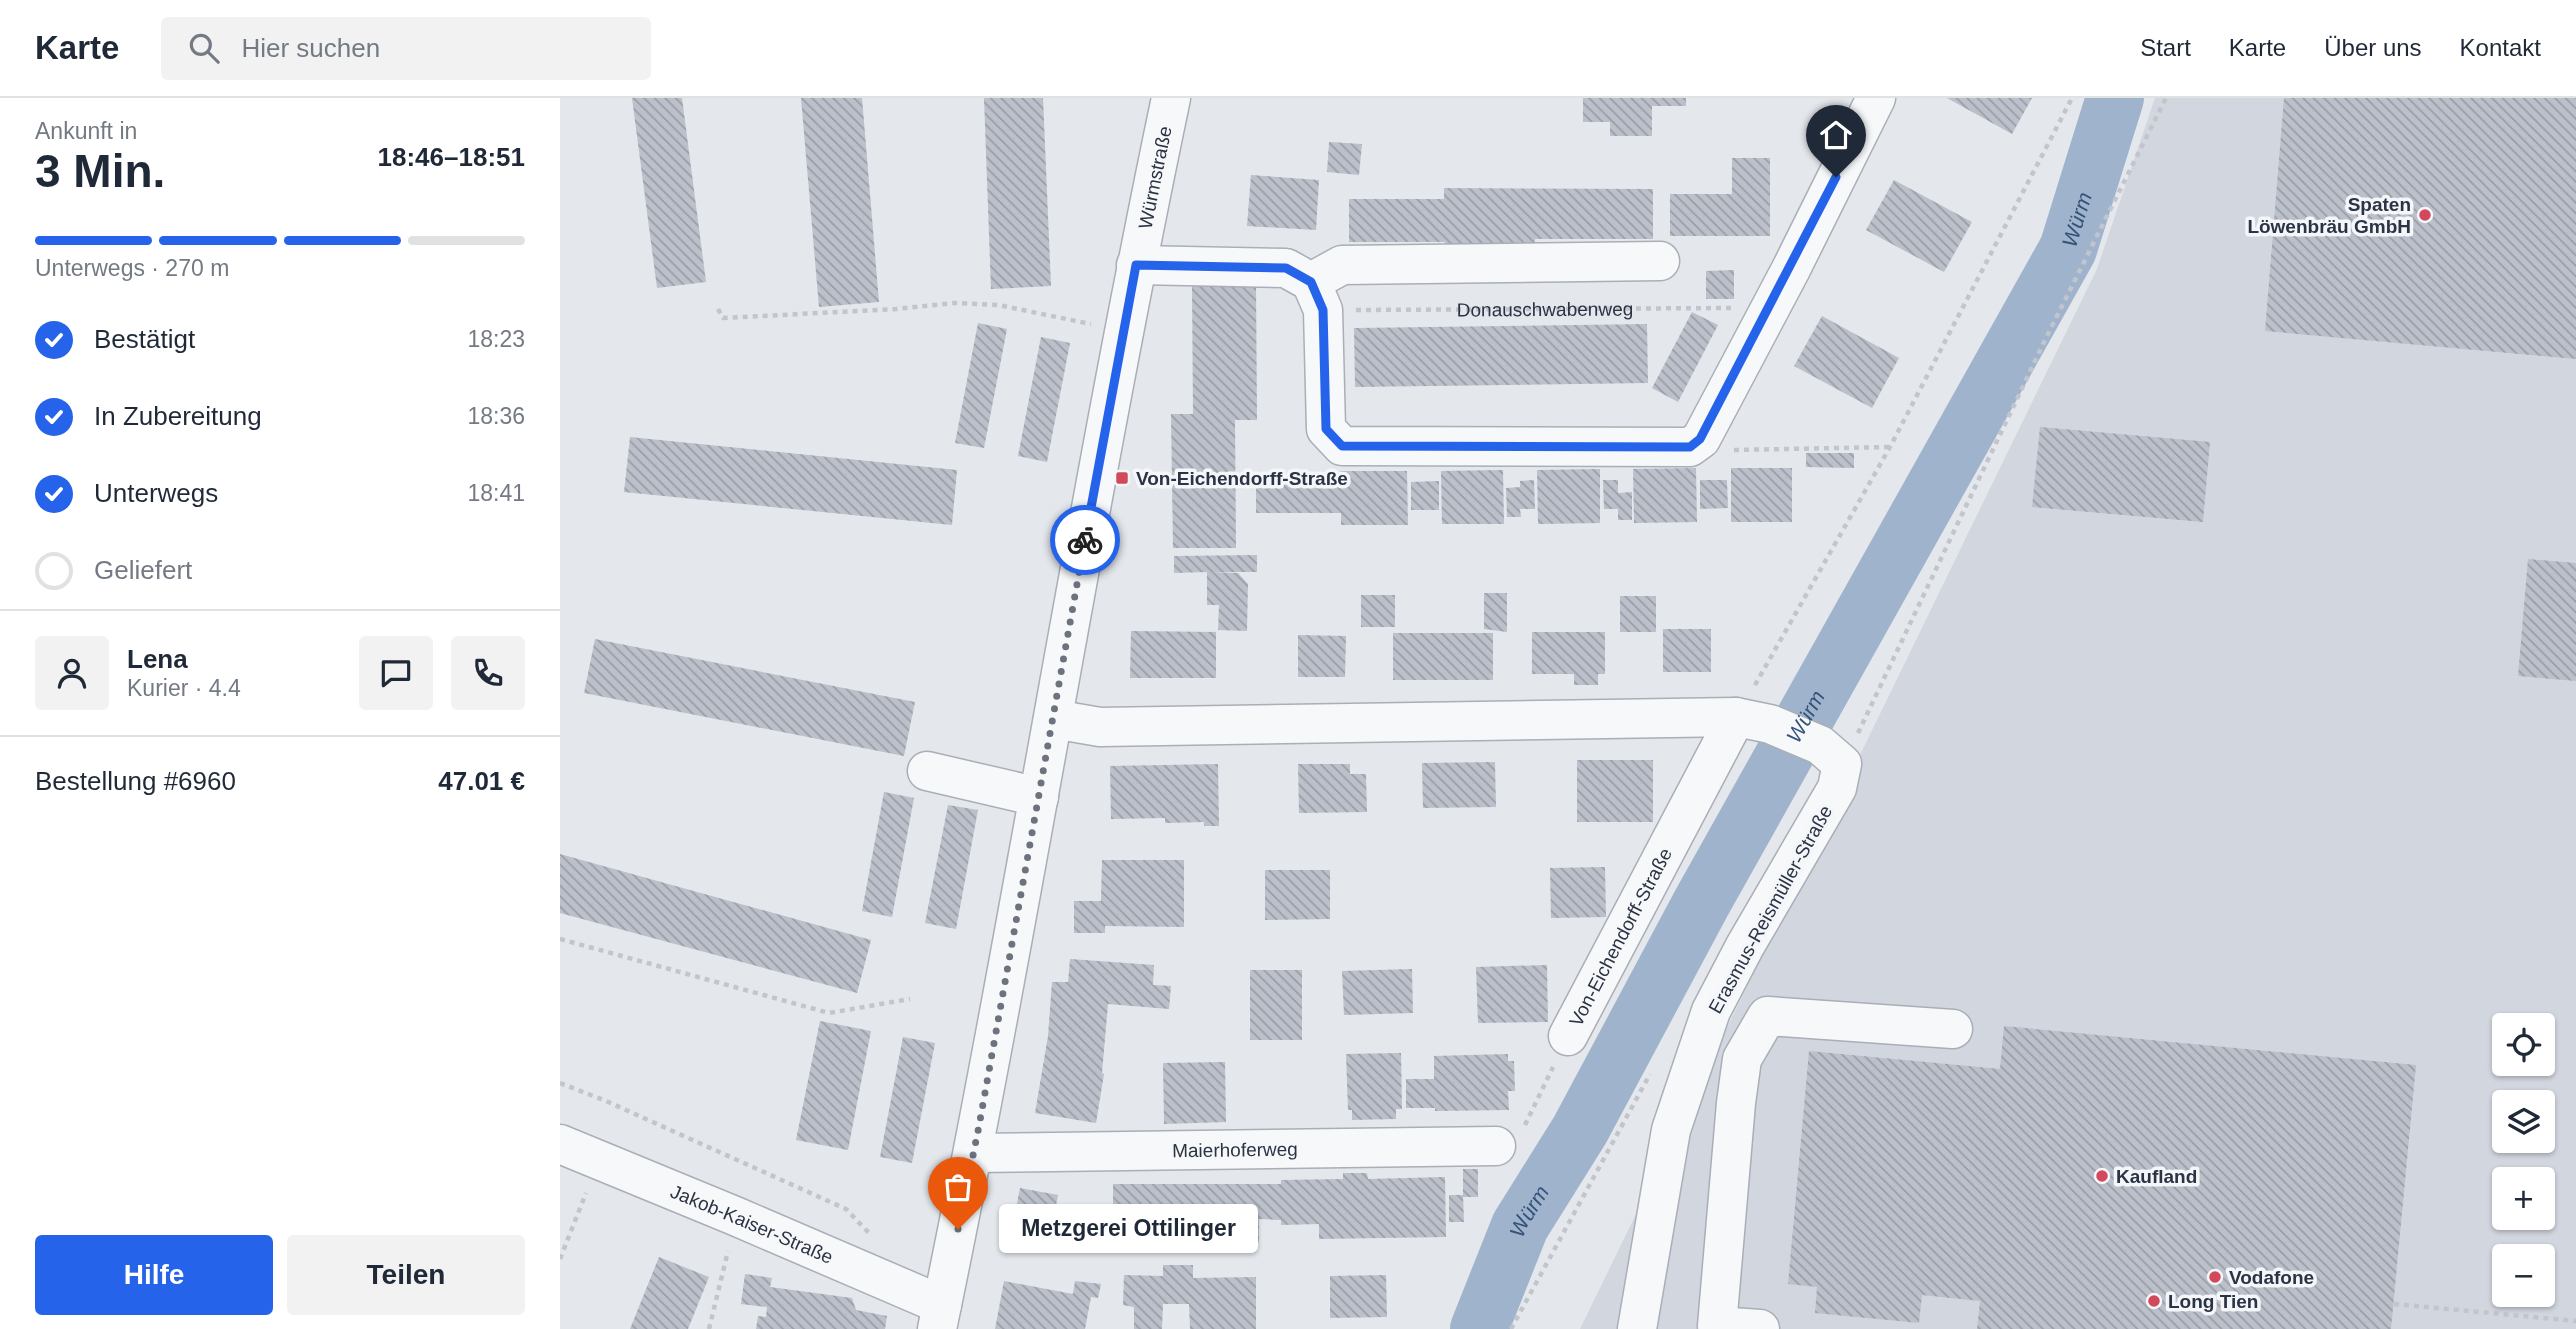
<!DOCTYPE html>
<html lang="de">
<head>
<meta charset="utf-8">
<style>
  :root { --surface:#fff; --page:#f2f2f3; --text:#1f2937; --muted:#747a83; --line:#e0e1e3; --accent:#2563eb }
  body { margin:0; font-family:Helvetica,sans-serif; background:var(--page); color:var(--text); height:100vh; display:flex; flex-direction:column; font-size:26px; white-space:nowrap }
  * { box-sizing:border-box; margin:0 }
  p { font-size:23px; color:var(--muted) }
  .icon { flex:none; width:38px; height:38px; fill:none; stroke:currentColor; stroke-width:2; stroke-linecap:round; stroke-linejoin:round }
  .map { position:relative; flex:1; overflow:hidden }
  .sheet { display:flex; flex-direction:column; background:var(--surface); width:560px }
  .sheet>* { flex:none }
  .fabs { position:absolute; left:1932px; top:915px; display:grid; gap:14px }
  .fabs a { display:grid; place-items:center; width:63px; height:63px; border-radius:7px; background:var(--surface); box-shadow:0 2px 5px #0004; font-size:35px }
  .pin { position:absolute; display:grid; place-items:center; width:60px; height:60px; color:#fff; margin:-72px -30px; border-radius:50% 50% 50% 0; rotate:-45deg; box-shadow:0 0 7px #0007 }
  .pin .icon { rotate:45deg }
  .courier { position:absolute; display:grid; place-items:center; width:70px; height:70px; margin:-35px; border:5px solid #2563eb; border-radius:50%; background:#fff; color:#222; box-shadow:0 2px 9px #0007 }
  .bubble { position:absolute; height:49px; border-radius:7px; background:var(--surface); box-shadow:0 2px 5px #0004; font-size:23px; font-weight:600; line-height:49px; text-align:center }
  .summary em { font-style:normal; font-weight:600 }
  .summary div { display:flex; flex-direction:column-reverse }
  .summary { display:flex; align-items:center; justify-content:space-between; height:119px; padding:0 35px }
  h1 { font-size:46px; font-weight:600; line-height:52px }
  .bar { display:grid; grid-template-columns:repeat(4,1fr); gap:10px 7px; align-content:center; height:84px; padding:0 35px }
  .bar i { height:9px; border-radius:5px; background:var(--line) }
  .bar .on { background:var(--accent) }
  .bar p { grid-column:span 4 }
  .line { display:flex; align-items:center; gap:18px; padding:0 35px; border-top:2px solid var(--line) }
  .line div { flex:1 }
  .round { display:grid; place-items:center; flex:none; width:74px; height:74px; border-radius:7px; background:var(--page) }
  ol { padding:0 35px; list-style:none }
  li { display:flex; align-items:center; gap:21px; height:77px }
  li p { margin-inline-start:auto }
  li .icon { padding:7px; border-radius:50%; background:var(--accent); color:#fff; stroke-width:4 }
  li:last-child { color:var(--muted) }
  li i { width:38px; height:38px; border:4px solid var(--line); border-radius:50% }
  .button { display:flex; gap:14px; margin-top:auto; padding:14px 35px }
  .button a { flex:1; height:80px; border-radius:7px; background:var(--accent); color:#fff; font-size:28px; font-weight:600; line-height:80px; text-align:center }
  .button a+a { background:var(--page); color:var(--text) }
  header { display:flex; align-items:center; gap:42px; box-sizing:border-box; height:98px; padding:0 35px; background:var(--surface); border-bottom:2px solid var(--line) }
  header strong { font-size:33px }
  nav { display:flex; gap:38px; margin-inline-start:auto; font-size:24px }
  .search { width:490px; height:63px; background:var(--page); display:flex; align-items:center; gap:18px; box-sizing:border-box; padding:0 24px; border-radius:7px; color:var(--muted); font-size:26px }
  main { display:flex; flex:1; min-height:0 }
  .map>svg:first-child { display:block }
  .built { fill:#d2d6de; fill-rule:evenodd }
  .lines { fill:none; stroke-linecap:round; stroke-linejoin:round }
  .river { stroke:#9fb4cc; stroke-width:58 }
  .building { fill:url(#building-back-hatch) }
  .minor-casing { stroke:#a9aeb7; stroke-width:41 }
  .path { stroke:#c2c5cb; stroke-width:4.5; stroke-dasharray:5 5; stroke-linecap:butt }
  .minor { stroke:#f7f8fa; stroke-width:38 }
  .done { stroke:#6c737f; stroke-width:7; stroke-dasharray:0 12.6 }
  .route { stroke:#2563eb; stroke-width:9 }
  .poi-dot { fill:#d1495b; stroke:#f4f6f9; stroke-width:2.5 }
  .labels { text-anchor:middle; stroke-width:7; stroke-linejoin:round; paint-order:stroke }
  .street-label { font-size:19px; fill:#2b3445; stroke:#f4f6f9 }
  .poi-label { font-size:19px; font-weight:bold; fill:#2b3445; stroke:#f4f6f9; text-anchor:start }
  .water-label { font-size:21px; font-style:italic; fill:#34527a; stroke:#f4f6f9 }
</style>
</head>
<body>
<header>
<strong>Karte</strong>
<div class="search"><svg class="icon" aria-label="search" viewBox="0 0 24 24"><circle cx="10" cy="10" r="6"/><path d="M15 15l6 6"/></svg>Hier suchen</div>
<nav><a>Start</a><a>Karte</a><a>Über uns</a><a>Kontakt</a></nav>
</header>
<main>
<section class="sheet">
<div class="summary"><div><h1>3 Min.</h1><p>Ankunft in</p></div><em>18:46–18:51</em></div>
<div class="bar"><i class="on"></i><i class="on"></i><i class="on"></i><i></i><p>Unterwegs · 270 m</p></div>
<ol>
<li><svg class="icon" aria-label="check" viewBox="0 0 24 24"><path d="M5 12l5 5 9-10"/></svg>Bestätigt<p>18:23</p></li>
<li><svg class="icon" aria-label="check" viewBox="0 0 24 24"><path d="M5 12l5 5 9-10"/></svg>In Zubereitung<p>18:36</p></li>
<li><svg class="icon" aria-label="check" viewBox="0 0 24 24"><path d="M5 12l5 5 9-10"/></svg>Unterwegs<p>18:41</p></li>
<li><i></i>Geliefert</li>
</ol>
<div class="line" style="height:126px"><a class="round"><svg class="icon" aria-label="person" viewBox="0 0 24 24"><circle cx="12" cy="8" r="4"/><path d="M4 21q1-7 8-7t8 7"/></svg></a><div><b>Lena</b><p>Kurier · 4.4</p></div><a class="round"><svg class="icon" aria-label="chat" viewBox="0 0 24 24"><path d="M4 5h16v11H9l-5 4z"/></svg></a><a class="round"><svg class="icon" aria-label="phone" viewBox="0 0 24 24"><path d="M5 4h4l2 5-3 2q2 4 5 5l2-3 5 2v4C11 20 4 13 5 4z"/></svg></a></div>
<div class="line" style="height:91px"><div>Bestellung #6960</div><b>47.01 €</b></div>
<div class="button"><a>Hilfe</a><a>Teilen</a></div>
</section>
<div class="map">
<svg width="2016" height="1231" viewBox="0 0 2016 1231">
  <defs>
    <pattern id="building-back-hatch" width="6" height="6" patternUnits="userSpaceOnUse" patternTransform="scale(1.75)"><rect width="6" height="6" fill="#bbc0ca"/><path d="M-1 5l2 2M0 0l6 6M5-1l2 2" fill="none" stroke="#989da6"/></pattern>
  </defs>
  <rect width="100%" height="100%" fill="#e4e7ec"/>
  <path class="built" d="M1595 0H2016V1231H1020L1537 171ZM1944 928H1983V966H1944ZM1944 1004H1983V1043H1944ZM1944 1082H1983V1120H1944ZM1944 1158H1983V1197H1944Z"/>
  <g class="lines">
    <path class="river" id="s1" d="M919 1231 960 1128 1020 1032 1142 804 1508 151 1555 0"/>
  </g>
  <g class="building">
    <polygon points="72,0 122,0 146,184 97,190"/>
    <polygon points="241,0 302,0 319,204 259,209"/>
    <polygon points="424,0 483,0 491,188 431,191"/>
    <polygon points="1023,0 1126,0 1126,8 1092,8 1092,38 1050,38 1050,24 1023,24"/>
    <polygon points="1387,0 1472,0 1452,36"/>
    <polygon points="1724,0 2016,0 2016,261 1705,233"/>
    <polygon points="769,44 802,46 799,77 767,74"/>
    <polygon points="1172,60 1210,60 1210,138 1110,138 1110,96 1172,96"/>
    <polygon points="691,77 759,82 756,132 687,128"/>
    <polygon points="1334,82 1412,124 1384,174 1306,132"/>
    <polygon points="884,90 1093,91 1093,141 975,141 975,147 885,148 885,144 789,144 789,101 884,101"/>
    <polygon points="1174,172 1174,201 1146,201 1146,173"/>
    <polygon points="696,186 697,322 675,322 676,450 613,450 611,316 633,316 632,187"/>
    <polygon points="1132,214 1158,227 1118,304 1092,290"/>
    <polygon points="1262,218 1339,260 1312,310 1234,268"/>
    <polygon points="418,225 447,231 424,350 395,345"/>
    <polygon points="1087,226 1088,285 795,289 794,230"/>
    <polygon points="481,239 510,245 487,364 458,358"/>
    <polygon points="1480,329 1650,344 1643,424 1472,409"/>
    <polygon points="70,339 397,372 392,427 64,394"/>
    <polygon points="1246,355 1294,355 1294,370 1246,369"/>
    <polygon points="1136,370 1137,424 1074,425 1073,371"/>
    <rect x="1171" y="370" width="61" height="54"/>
    <polygon points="1040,371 1040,425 978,426 977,372"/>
    <polygon points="943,372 944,426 882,426 881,373"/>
    <polygon points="780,373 847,373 848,427 781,427 781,415 696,415 696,386 781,386"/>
    <polygon points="974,382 975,411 960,411 961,419 947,419 946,390 960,389 960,383"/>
    <polygon points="1043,382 1058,382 1058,395 1072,394 1072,422 1058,422 1058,411 1044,411"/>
    <polygon points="1140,382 1167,382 1168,410 1140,411"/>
    <polygon points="879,383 879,412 851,412 851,384"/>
    <polygon points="697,457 697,474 650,474 678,475 688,486 687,533 658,532 659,507 647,507 647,474 614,475 614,458"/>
    <polygon points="1968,461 2016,465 2016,583 1958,578"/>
    <polygon points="924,495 947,495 947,534 924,531"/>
    <rect x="801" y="497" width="34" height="32"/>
    <rect x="1060" y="498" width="36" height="36"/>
    <rect x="1103" y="531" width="48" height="43"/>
    <polygon points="571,533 656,534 656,580 570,580"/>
    <polygon points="972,534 1045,534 1045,576 1038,576 1038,587 1014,587 1014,576 972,576"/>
    <rect x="833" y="535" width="100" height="47"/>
    <polygon points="738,537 786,538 785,579 738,579"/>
    <polygon points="35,541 355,604 344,658 24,595"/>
    <rect x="1017" y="662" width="76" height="62"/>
    <polygon points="935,664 936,709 863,710 862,665"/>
    <polygon points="658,666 659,728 644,728 644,724 605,725 605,720 551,721 550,668"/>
    <polygon points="738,666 790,666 790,676 806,676 807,714 739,715"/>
    <polygon points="324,694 354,700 332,819 302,813"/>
    <polygon points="388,707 418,712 396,831 365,825"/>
    <polygon points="0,756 311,842 297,895 0,815"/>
    <polygon points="542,762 624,762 624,829 545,828 545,835 514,835 514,803 541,803"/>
    <polygon points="1045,769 1046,819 991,820 990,770"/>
    <polygon points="705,772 770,772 770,821 705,822"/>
    <polygon points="510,861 594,867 593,887 611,888 609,911 548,906 542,975 544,976 536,1025 475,1015 488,938 492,884 508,884"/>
    <polygon points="987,867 988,924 918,925 916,869"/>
    <polygon points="852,871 853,915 784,917 782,873"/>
    <rect x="690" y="872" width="52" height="70"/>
    <polygon points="260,923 311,933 288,1052 236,1042"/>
    <polygon points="1444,928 1856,967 1831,1231 1417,1231 1420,1203 1362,1197 1359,1225 1255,1215 1257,1189 1228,1186 1249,953 1440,971"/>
    <polygon points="343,939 375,945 352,1065 320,1059"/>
    <polygon points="841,955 842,1011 836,1011 836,1021 792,1022 792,1012 788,1012 786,956"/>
    <polygon points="948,956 948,963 954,963 955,993 948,993 949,1012 875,1013 875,1010 846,1010 846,981 874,981 874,958"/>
    <polygon points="665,964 666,1024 604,1026 603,965"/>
    <rect x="903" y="1071" width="15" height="28"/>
    <polygon points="783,1075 807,1075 808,1081 885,1079 886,1139 759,1141 759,1126 721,1127 721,1122 699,1121 699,1144 593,1144 593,1134 553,1134 553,1086 721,1086 721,1082 783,1081"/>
    <polygon points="460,1090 498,1097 491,1134 453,1126"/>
    <polygon points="889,1097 903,1097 904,1124 889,1124"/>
    <polygon points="99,1159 149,1179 128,1231 70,1231"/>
    <polygon points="603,1167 633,1167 633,1180 696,1179 696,1231 630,1231 629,1206 603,1206 602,1231 574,1231 574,1209 563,1207 564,1177 603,1178"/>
    <polygon points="185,1176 212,1180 210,1189 292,1200 296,1212 327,1218 325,1231 196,1231 198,1218 206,1219 207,1209 181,1206"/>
    <polygon points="826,1177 827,1219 770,1220 770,1178"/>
    <polygon points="444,1183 513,1196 515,1183 541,1186 538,1200 531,1199 525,1231 435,1231"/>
  </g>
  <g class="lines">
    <g class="minor-casing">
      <g id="minor">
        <polyline points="576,167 726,170 751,184 763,212 766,331 782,348 1130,349 1141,341 1231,171 1316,0"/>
        <polyline points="751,184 782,167 1100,163"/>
        <polyline points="493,621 540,629 1176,619 1210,626 1260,647 1282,666 1277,690 1185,848 1151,913 1111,1032 1077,1231"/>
        <polyline points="367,673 479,699"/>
        <path id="s3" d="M1008 938 1176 619"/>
        <path id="s4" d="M0 1046 175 1118 382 1207"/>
        <path id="s5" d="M414 1055 936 1048"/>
        <path id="s6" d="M377 1231C462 822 525 409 611 0"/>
        <polyline points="1200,1231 1157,1228 1176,1005 1182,961 1207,918 1393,931"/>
      </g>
    </g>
    <g class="path">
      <polyline points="158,211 163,220 336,211 395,205 438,207 531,226"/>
      <path id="s2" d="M796 212 1172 210"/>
      <polyline points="1174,352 1330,349"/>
      <polyline points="1195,587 1330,349 1512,0"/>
      <polyline points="1298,635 1485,242 1606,0"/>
      <polyline points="0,841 269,915 350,901"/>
      <polyline points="0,985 46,1003 286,1111 309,1135"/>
      <polyline points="965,1027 993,969"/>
      <polyline points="0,1161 26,1095"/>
      <polyline points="1834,1206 2016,1223"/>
      <polyline points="149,1231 168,1153"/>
      <polyline points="951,1231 1090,976"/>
    </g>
    <use href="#minor" class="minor"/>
  </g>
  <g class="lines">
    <polyline class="done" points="398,1131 419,1028 525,442"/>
    <polyline class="route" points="525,442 576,167 726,170 751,184 763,212 766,331 782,348 1130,349 1140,341 1276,79"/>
  </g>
  <g class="poi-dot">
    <circle cx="1865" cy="117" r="7"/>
    <rect x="555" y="373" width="14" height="14" rx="3.5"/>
    <circle cx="1542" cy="1078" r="7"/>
    <circle cx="1655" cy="1179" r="7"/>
    <circle cx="1594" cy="1203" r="7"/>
  </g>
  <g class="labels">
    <g class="street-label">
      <text dy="7" stroke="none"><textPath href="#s6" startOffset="1172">Würmstraße</textPath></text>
      <text dy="7" stroke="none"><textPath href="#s2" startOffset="189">Donauschwabenweg</textPath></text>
      <text transform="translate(1210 811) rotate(-61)" y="7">Erasmus-Reismüller-Straße</text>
      <text dy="7" stroke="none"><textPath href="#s3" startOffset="112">Von-Eichendorff-Straße</textPath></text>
      <text dy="7" stroke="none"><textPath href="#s5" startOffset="261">Maierhoferweg</textPath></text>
      <text dy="7" stroke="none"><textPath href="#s4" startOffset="208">Jakob-Kaiser-Straße</textPath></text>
    </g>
    <g class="poi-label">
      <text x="1851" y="113" text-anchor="end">Spaten<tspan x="1851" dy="22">Löwenbräu GmbH</tspan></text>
      <text x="576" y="387">Von-Eichendorff-Straße</text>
      <text x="1556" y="1085">Kaufland</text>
      <text x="1669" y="1186">Vodafone</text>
      <text x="1608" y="1210">Long Tien</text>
    </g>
    <g class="water-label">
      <text dy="7" stroke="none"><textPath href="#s1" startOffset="1262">Würm</textPath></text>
      <text dy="7" stroke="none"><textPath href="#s1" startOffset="695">Würm</textPath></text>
      <text dy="7" stroke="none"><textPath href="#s1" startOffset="128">Würm</textPath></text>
    </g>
  </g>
</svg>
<div class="fabs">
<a><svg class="icon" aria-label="locate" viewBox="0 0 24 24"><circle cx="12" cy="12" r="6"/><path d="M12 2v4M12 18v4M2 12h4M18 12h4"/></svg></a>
<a><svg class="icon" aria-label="layers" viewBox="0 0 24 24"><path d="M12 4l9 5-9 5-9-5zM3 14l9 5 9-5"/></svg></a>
<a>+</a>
<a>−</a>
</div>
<div class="pin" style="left:398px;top:1131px;background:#ea580c"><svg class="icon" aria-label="bag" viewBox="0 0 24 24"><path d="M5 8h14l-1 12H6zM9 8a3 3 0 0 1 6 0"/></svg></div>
<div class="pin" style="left:1276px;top:79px;background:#1f2937"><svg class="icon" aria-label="home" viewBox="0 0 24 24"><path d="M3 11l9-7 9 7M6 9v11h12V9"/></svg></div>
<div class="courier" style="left:525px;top:442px"><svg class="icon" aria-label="bike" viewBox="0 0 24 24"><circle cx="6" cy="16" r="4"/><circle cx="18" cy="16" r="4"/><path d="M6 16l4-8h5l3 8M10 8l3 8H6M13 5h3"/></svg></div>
<div class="bubble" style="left:439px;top:1106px;width:259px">Metzgerei Ottilinger</div>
</div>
</main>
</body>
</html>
